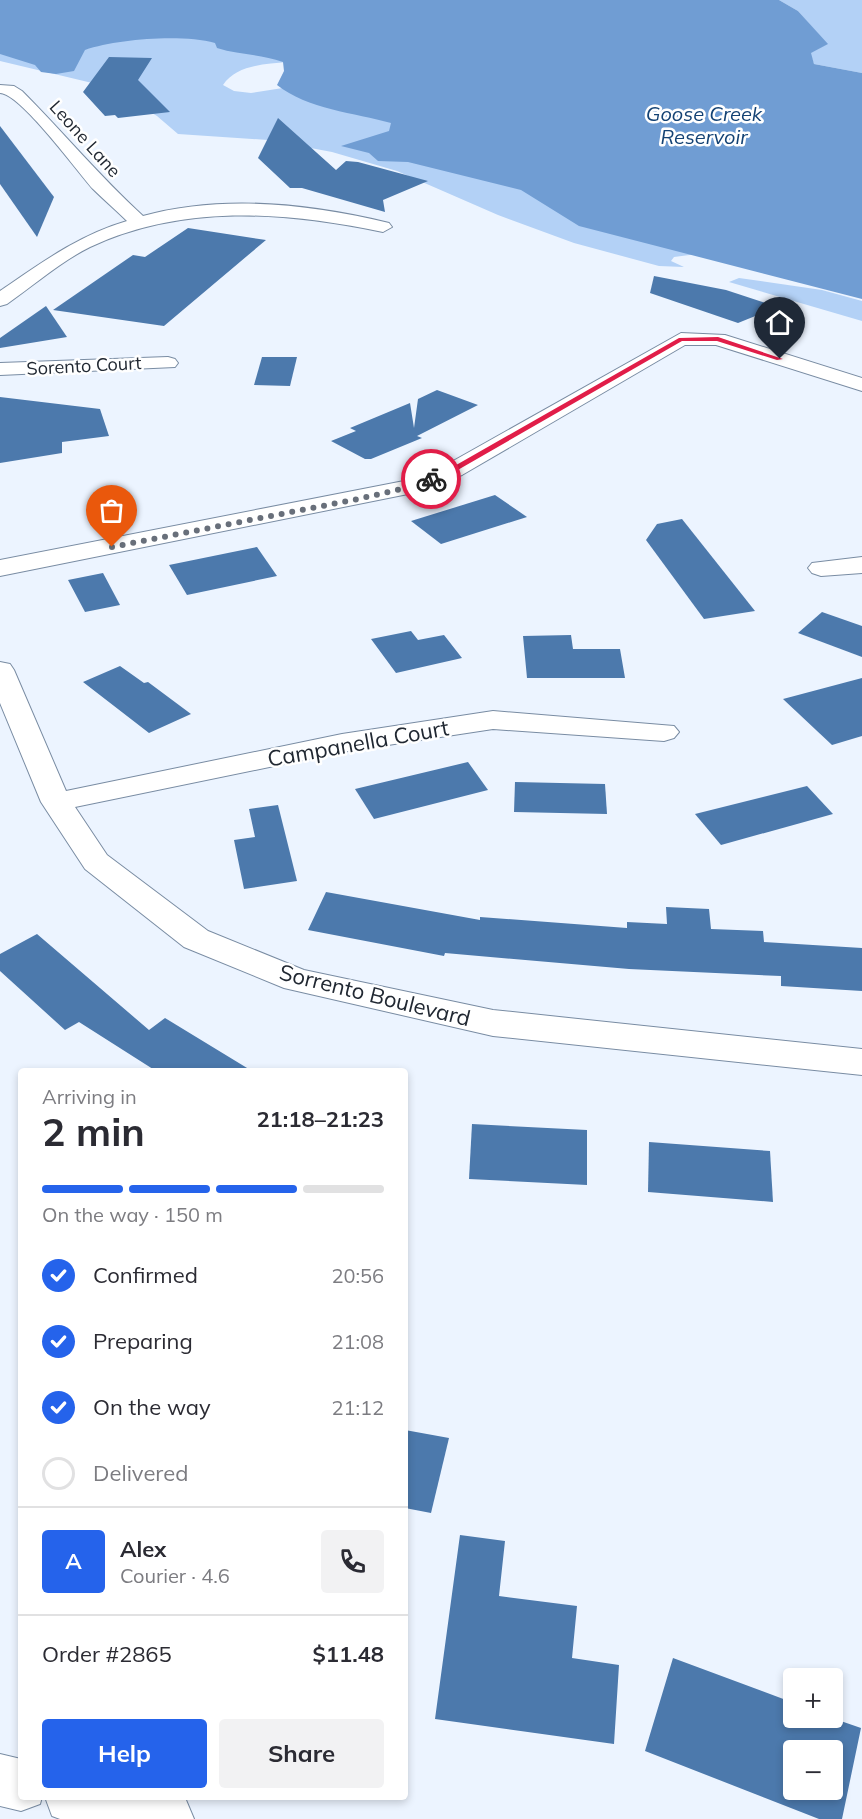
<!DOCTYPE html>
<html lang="en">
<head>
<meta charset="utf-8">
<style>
  :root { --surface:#fff; --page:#f2f2f3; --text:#2b2b33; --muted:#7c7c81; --line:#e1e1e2; --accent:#2563eb }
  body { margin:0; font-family:Mulish,sans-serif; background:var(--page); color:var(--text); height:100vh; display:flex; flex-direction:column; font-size:22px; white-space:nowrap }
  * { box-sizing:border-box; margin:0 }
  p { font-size:20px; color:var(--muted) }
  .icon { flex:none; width:33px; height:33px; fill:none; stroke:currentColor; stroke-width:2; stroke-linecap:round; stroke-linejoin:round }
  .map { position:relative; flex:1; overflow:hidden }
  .side { position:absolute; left:18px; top:1068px; width:390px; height:732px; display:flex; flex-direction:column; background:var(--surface); border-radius:6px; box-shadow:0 3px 9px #0003 }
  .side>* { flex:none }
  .buttons { position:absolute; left:783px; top:1668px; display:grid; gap:12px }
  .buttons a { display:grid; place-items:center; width:60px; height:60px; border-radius:6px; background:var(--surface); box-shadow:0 3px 9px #0003; font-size:30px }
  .pin { position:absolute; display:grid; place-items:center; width:51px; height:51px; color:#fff; margin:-62px -26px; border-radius:50% 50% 50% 0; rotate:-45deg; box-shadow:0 0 6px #0007 }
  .pin .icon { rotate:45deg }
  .courier { position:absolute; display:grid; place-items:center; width:60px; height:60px; margin:-30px; border:4px solid #e11d48; border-radius:50%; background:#fff; color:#222; box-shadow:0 2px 8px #0007 }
  .head em { font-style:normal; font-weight:700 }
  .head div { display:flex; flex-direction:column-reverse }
  .head { display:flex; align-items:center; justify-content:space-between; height:102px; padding:0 24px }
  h1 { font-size:39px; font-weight:700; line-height:45px }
  .bar { display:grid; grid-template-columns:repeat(4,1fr); gap:9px 6px; align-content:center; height:72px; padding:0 24px }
  .bar i { height:8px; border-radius:4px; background:var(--line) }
  .bar .selected { background:var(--accent) }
  .bar p { grid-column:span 4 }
  .line { display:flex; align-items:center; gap:15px; padding:0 24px; border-top:2px solid var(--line) }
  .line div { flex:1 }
  .round { display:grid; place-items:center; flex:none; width:63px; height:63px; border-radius:6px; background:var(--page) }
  ol { padding:0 24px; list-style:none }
  li { display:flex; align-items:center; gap:18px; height:66px }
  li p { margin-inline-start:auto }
  li .icon { padding:6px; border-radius:50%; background:var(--accent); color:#fff; stroke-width:4 }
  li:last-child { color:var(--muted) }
  li i { width:33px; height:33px; border:3px solid var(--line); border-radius:50% }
  .primary-button { display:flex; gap:12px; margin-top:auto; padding:12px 24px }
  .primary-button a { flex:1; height:69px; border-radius:6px; background:var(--accent); color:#fff; font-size:24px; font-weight:700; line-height:69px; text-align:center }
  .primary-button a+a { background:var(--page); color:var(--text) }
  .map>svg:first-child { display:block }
  .green { fill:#b3d1f6 }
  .water { fill:#709dd3 }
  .building { fill:#4c79ac; fill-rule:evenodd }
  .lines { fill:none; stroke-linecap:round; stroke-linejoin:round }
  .street-casing { stroke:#798ca3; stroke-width:2 }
  .street { fill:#fff; fill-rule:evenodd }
  .route { fill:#e11d48 }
  .done { stroke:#686f7a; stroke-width:6; stroke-dasharray:0 10.8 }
  .labels { text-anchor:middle; stroke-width:5; stroke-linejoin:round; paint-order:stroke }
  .far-street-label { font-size:18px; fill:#212832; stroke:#fff }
  .far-water-label { font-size:20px; font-style:italic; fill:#134274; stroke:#fff }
  .street-label { font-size:22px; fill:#212832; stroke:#fff }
</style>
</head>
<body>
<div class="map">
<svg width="862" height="1819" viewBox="0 0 862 1819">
  <rect width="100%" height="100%" fill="#ecf4ff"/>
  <g class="green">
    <path d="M0 0H114L287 62C265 64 236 65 223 85L234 91 251 93 334 80 697 254 674 257 671 261 684 267 659 266 574 243 498 215 397 171 332 152 268 140 178 134 157 116 109 87 0 61Z"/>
    <polygon points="779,0 862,0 862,73 814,64 810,53 827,44 798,11"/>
    <polygon points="739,278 822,290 862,301 862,321 729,282"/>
  </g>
  <path class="water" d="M0 0H779L798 11 828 44 811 53 814 64 862 73V299L579 226 521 190 408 162 378 161 369 153 341 146 389 131 391 123C355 113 307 109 277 85L284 71 283 62C261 54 239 55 217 48L215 43C181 34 118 39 85 50L74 71 56 74 41 72 35 65 0 54Z"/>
  <g class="building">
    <polygon points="109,57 152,58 138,80 170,112 118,118 115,115 105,116 83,92"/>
    <polygon points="278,118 336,170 346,161 358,162 428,181 383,200 385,212 302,188 290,188 258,158"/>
    <polygon points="0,126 54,197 37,237 0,184"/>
    <polygon points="188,228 266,240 164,326 53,310 133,255 145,257"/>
    <polygon points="654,276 726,290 778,307 738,323 650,293"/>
    <polygon points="46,306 67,337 0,348 0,338"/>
    <polygon points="262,357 297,357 290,386 254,385"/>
    <polygon points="437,390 478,405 417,436 422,438 371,459 365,459 331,441 356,431 350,428 410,403 414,428 418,399"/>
    <polygon points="0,397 100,409 109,436 62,442 62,453 0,463"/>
    <polygon points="495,495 527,517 441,544 411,521"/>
    <polygon points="682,519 755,611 704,619 646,540 657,524"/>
    <polygon points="257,547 277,576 187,595 169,565"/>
    <polygon points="103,573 120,605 85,612 68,580"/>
    <polygon points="822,612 862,626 862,657 798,633"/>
    <polygon points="411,631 418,640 444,635 462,658 396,673 371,639"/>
    <polygon points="571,635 573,649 620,649 625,678 527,678 523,636"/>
    <polygon points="120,666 144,683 148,682 191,714 149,733 83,682"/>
    <polygon points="862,678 862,736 832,745 783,699"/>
    <polygon points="468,762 488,790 374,819 355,789"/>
    <polygon points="515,782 605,784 607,814 514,812"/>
    <polygon points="807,786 833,814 721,845 695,814"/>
    <polygon points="278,805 297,881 244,889 234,840 255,837 249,809"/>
    <polygon points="326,892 480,920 480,917 627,928 627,922 667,924 666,907 709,909 711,929 763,931 764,942 862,948 862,991 781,986 781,976 629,969 445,953 444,956 308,930"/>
    <polygon points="37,934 149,1030 165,1018 252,1071 156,1071 79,1022 65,1030 0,971 0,954"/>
    <polygon points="472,1124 587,1130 587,1185 469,1179"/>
    <polygon points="649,1142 770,1151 773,1202 648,1192"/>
    <polygon points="405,1430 449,1438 431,1513 405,1508"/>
    <polygon points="460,1535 505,1541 499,1596 577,1606 572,1658 619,1665 614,1744 435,1719"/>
    <path d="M673 1658 794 1703V1718H832L861 1728 842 1819H819L645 1751ZM794 1750H832V1790H794Z"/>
  </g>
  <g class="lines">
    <g class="street-casing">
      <g id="street">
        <path d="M0 85 14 86 22 91C63 132 100 177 143 216 222 194 311 204 389 223L392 227 383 232C285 212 184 203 90 247 60 262 34 285 7 304L0 306V291C41 263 79 235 127 221 116 210 104 200 93 189 77 171 20 93 0 93Z"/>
        <polygon points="681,333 725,335 862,378 862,391 716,345 685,345 462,475 418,492 0,576 0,560 404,481 446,465"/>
        <polygon points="168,357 175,359 178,363 175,367 0,375 0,363"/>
        <polygon points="862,557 862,573 821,576 812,573 808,568 812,563"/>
        <polygon points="0,662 10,664 14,670 66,791 342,734 493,711 674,726 679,732 674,738 664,741 493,729 342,752 75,807 107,855 208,931 304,970 493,1010 862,1049 862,1075 493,1036 284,988 184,947 85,869 41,802 0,703"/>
        <polygon points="0,1754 21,1759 21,1797 42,1797 40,1804 21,1811 0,1806"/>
        <polygon points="45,1797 178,1797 186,1800 194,1819 60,1819 52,1816"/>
      </g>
    </g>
    <use href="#street" class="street"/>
  </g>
  <polygon class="route" points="718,337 783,359 777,360 717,341 682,341 456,471 434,480 428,479 451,468 679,338"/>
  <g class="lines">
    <polyline class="done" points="112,547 358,499 410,487 431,479"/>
  </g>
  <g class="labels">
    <g class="far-street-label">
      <text transform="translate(85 139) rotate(48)" y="6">Leone Lane</text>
      <text transform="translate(84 366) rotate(-3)" y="6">Sorento Court</text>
    </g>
    <g class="far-water-label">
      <text x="704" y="121">Goose Creek<tspan x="704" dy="23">Reservoir</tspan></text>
    </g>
    <g class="street-label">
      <text transform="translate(358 743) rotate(-10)" y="8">Campanella Court</text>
      <text transform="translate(375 995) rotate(14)" y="8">Sorrento Boulevard</text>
    </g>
  </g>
</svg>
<div class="buttons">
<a>+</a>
<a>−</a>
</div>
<div class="pin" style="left:112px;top:547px;background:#ea580c"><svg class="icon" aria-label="bag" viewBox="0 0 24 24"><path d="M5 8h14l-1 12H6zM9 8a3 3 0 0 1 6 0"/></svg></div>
<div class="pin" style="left:780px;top:359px;background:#1f2937"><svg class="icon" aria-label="home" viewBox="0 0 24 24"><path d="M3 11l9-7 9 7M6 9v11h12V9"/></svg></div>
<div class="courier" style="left:431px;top:479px"><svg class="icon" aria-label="bike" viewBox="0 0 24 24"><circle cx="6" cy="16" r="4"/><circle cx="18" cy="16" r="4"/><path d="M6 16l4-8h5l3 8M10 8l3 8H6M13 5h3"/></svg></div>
<section class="side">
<div class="head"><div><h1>2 min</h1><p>Arriving in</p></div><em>21:18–21:23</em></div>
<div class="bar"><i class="selected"></i><i class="selected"></i><i class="selected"></i><i></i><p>On the way · 150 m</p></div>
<ol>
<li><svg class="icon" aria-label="check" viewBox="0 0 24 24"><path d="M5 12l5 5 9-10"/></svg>Confirmed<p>20:56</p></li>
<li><svg class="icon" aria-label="check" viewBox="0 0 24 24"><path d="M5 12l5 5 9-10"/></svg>Preparing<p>21:08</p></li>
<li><svg class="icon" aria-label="check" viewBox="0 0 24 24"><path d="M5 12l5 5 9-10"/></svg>On the way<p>21:12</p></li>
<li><i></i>Delivered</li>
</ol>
<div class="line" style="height:108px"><b class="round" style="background:var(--accent);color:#fff">A</b><div><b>Alex</b><p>Courier · 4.6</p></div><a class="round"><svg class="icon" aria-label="phone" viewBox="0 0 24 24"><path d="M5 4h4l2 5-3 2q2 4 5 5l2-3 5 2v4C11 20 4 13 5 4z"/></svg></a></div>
<div class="line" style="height:78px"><div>Order #2865</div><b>$11.48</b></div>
<div class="primary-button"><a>Help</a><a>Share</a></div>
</section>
</div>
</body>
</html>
